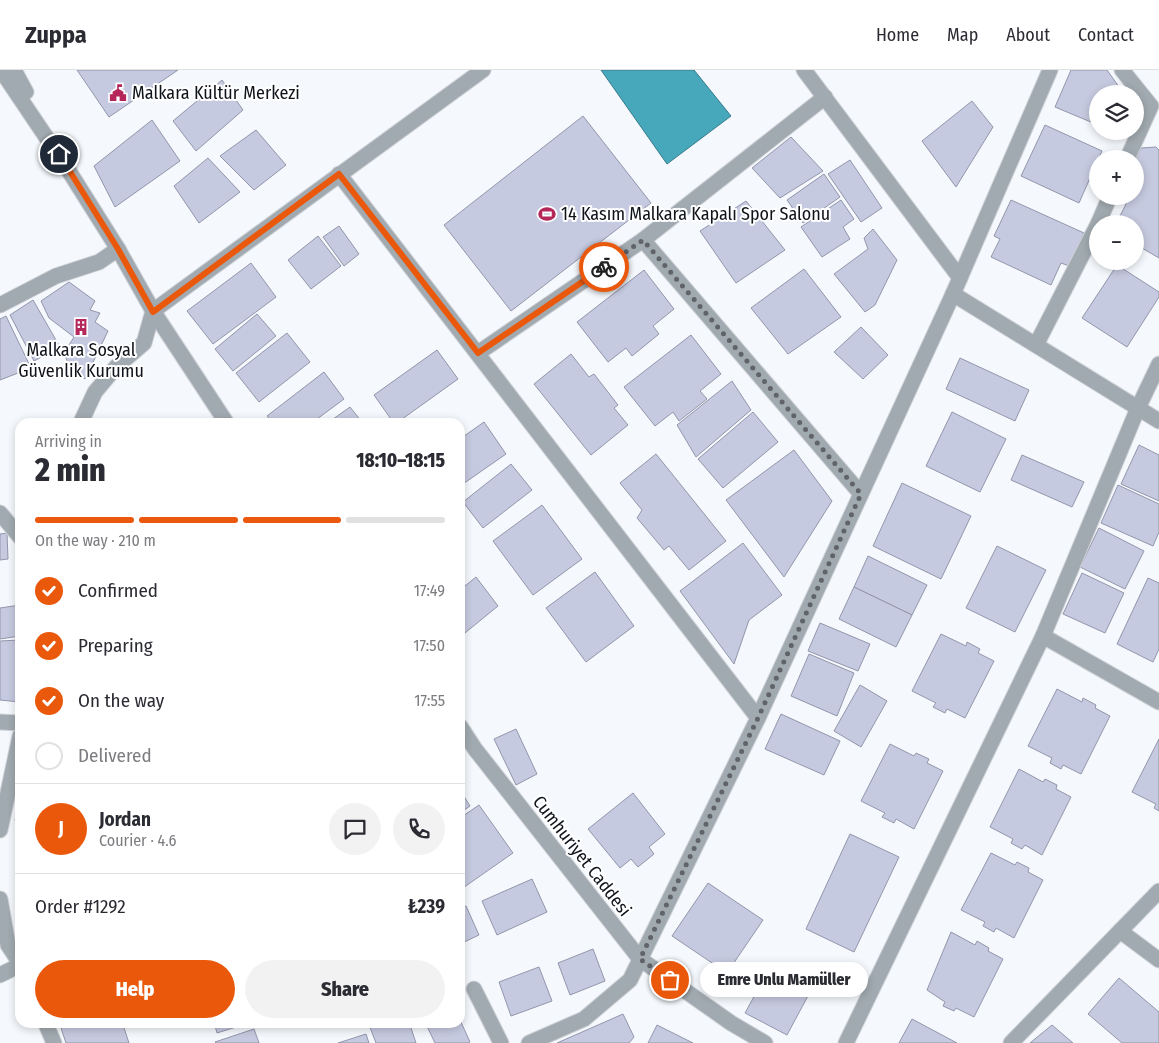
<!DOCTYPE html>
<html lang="en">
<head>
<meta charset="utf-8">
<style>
  :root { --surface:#fff; --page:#f2f2f3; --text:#2b2b33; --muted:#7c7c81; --line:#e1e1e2; --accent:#ea580c }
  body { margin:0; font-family:"Fira Sans Condensed",sans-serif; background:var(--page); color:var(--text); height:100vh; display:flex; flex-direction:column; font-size:19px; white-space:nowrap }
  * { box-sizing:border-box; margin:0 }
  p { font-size:16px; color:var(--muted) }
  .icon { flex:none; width:28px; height:28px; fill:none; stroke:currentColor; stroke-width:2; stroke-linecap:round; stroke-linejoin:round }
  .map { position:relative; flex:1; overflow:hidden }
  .side { position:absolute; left:15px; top:348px; width:450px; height:610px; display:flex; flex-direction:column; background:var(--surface); border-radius:15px; box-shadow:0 2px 8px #0003 }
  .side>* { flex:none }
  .tools { position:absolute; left:1089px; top:15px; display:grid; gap:10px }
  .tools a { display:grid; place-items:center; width:55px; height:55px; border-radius:50%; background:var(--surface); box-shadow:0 2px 8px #0003; font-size:25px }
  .pin { position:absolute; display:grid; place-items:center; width:42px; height:42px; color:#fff; margin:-21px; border:2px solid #fff; border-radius:50%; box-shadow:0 1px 5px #0007 }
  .courier { position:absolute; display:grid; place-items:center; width:50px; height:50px; margin:-25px; border:4px solid #ea580c; border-radius:50%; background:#fff; color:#222; box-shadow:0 1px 6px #0007 }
  .bubble { position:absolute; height:35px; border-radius:18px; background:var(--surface); box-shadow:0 2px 8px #0003; font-size:16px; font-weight:800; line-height:35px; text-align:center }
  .headline em { font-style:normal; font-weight:800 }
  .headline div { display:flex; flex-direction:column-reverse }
  .headline { display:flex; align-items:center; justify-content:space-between; height:85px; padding:0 20px }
  h1 { font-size:32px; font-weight:800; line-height:38px }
  .bar { display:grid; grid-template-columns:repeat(4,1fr); gap:8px 5px; align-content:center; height:60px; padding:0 20px }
  .bar i { height:6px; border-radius:4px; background:var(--line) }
  .bar .on { background:var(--accent) }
  .bar p { grid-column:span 4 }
  .line { display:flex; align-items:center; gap:12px; padding:0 20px; border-top:1px solid var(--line) }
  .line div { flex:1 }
  .round { display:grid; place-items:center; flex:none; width:52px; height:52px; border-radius:26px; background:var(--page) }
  ol { padding:0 20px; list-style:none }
  li { display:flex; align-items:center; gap:15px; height:55px }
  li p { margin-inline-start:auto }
  li .icon { padding:5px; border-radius:50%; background:var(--accent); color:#fff; stroke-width:4 }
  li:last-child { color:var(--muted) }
  li i { width:28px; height:28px; border:2px solid var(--line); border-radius:50% }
  .button { display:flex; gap:10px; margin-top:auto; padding:10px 20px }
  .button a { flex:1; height:58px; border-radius:30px; background:var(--accent); color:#fff; font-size:20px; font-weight:800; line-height:58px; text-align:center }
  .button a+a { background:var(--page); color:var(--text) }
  header { display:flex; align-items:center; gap:30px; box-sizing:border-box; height:70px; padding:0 25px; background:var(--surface); border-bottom:1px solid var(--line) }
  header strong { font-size:24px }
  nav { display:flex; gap:28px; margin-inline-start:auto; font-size:18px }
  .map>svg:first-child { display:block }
  .water { fill:#47a8bc; stroke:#367b8b }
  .building { fill:#c6cae0; stroke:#9396ab }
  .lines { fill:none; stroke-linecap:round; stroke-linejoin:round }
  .minor-casing { stroke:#d0d3d8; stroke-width:17 }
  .tertiary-casing { stroke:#d0d3d8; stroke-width:17 }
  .minor { stroke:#a1aab0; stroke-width:15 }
  .tertiary { stroke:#a1aab0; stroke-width:15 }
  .done { stroke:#606369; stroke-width:5; stroke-dasharray:0 9 }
  .route { stroke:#ea580c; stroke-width:6 }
  .labels { text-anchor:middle; stroke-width:4; stroke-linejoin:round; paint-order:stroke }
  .poi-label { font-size:18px; fill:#0f131a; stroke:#fff; text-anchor:start }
  .street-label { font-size:18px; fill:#0f131a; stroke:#fff }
</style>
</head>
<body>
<header>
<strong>Zuppa</strong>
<nav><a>Home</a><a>Map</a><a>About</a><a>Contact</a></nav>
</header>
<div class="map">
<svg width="1159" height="973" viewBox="0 0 1159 973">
  <rect width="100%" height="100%" fill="#f5f8fc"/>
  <polygon class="water" points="601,0 694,0 731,46 667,94"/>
  <g class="building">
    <polygon points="77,0 178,0 109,47"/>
    <polygon points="1071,0 1107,0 1124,24 1098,24 1098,55 1055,37"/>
    <polygon points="222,10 243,40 196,81 173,51"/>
    <polygon points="972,31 993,57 956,117 922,71"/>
    <polygon points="583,46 651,133 511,241 444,155"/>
    <polygon points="152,50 180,91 115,137 94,96"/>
    <polygon points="1045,55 1102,81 1079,133 1021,106"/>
    <polygon points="256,60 286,95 254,120 220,86"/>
    <polygon points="791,67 823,101 780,128 752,98"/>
    <polygon points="1156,77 1159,80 1159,188 1135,174 1135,154 1116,154 1130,126 1135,126 1135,91 1141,78"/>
    <polygon points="208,88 240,122 199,153 174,116"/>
    <polygon points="850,90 882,138 861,152 828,104"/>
    <polygon points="824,104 840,127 803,153 787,130"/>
    <polygon points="841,130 854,149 843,157 850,169 822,187 801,157"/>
    <polygon points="1011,130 1084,163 1069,196 1061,193 1051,215 991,187 1000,169 994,166"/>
    <polygon points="746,131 785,180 736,213 700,161"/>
    <polygon points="339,156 359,184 344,196 323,167"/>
    <polygon points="873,159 897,190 875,235 865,242 834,204 868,179 864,168"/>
    <polygon points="318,166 341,196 311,219 288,190"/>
    <polygon points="251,193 276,227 213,274 187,241"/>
    <polygon points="1117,195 1159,222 1159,227 1127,277 1082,248"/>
    <polygon points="804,199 841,247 788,284 751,238"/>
    <polygon points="644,200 674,239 653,256 659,264 632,286 626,278 608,292 577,252"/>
    <polygon points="69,212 95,231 90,240 100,243 95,252 108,261 85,309 70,298 64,283 74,267 49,248 41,231"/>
    <polygon points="33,230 60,277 34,291 10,245"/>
    <polygon points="257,244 276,266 233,301 215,279"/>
    <polygon points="6,246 31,298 0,310 0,249"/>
    <polygon points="861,257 888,285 863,309 834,282"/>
    <polygon points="287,263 310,292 259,332 236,303"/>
    <polygon points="691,265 721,304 700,321 707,329 679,351 673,342 655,356 624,317"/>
    <polygon points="437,280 458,309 398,352 393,352 374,325"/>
    <polygon points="571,284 589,307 594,304 618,335 614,338 628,355 591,385 534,314"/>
    <polygon points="960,288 1029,320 1015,351 946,319"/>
    <polygon points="324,302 344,329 313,352 272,352 267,346"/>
    <polygon points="732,311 751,340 696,387 677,355"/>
    <polygon points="350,337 362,352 329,352"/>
    <polygon points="753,342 778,372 723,418 698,389"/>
    <polygon points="952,342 1006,369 980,422 926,396"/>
    <polygon points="484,352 506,384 460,416 460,369"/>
    <polygon points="1139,375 1159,385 1159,431 1121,414"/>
    <polygon points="794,380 832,431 784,507 726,430"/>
    <polygon points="656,384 726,471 689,500 669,476 664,480 637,448 642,440 620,413"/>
    <polygon points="1022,385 1084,412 1072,437 1011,410"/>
    <polygon points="511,394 532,420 483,458 463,432"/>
    <polygon points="902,413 971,446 941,509 873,476"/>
    <polygon points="1118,415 1159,434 1159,462 1153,476 1101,453"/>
    <polygon points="542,435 582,489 533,525 493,471"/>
    <polygon points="1099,458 1144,481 1125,519 1080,497"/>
    <polygon points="7,463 8,489 0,490 0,464"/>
    <polygon points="743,473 782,525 749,550 734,594 680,521"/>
    <polygon points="997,476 1046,500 1015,562 966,538"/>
    <polygon points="868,486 927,515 912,545 854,517"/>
    <polygon points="595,502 634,556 586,592 546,538"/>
    <polygon points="1082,503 1124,523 1105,563 1063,544"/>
    <polygon points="476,507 498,536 460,567 460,520"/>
    <polygon points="1148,508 1159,513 1159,579 1153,592 1117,574"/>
    <polygon points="854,517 912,545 896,577 839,549"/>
    <polygon points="20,535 20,566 0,569 0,538"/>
    <polygon points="820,553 870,574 858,601 808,581"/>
    <polygon points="941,564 966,576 967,572 980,579 978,583 994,591 965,648 947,639 945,643 933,637 936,633 912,621"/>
    <polygon points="20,570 20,632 0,630 0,571"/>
    <polygon points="809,584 854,603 837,646 791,626"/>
    <polygon points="860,615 887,631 861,677 834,661"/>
    <polygon points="1057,619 1082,632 1083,628 1096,635 1095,638 1110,646 1081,704 1063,695 1061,699 1050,693 1052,688 1028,676"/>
    <polygon points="781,644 840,671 824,705 765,679"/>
    <polygon points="516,659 537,704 516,715 494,669"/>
    <polygon points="1159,669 1159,741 1154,738 1156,734 1132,722"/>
    <polygon points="890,674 914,686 916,683 929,689 927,693 943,701 914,759 896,749 894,753 882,747 885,743 861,731"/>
    <polygon points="1019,699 1043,712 1045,709 1057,715 1056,719 1071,727 1042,785 1025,775 1022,779 1011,773 1013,769 990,757"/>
    <polygon points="460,720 470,736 460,743"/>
    <polygon points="633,723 665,764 649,777 654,784 638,797 631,789 620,798 588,759"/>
    <polygon points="479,735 513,783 460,820 460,748"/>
    <polygon points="20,748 20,769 15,749"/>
    <polygon points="850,764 899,787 854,882 806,859"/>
    <polygon points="991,783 1015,795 1017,792 1029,798 1028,802 1043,810 1014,868 996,858 994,862 983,856 985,852 961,840"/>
    <polygon points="532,809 547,842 497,865 482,831"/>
    <polygon points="708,813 763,850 727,903 672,866"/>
    <polygon points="466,836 479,865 460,874 460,839"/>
    <polygon points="951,862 975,875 977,871 989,878 988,881 1003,889 974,947 956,938 954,941 943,936 945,932 927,920"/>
    <polygon points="593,879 605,911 570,925 558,893"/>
    <polygon points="539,897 552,931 511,946 499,912"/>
    <polygon points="768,901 809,924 787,965 745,943"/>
    <polygon points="1119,908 1159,942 1159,973 1122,973 1088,944"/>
    <polygon points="623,944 634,967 629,973 557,973"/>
    <polygon points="912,949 957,973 899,973"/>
    <polygon points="460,950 470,972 468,973 435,973 425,952 460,952"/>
    <polygon points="59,952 122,952 129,973 66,973"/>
    <polygon points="214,952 252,952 217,963"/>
    <polygon points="368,952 409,952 416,973 376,973"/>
    <polygon points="657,955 693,973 648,973"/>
    <polygon points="1052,955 1073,973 1030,973"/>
    <polygon points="254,959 259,973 216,973 215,972"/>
    <polygon points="366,964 369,973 338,973"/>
  </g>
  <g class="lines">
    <g class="minor-casing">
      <g id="minor">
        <polyline points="804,0 960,208"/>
        <polyline points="1122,0 1151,36 1127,89"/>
        <polyline points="339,104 758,648"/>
        <polyline points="1098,154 1110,126"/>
        <polyline points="643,170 861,424"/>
        <polyline points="953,224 1159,351"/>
        <polyline points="0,235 56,206 99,192 118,179"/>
        <polyline points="1036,275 1098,154"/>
        <polyline points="478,283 643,170 825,27"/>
        <polyline points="81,352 95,322 116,297 144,273 153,241 483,0"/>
        <polyline points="0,443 20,467"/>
        <polyline points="1043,566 1159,632"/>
        <polyline points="0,652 20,653"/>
        <polyline points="0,760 20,666"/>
        <polyline points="0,829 8,875 20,893"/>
        <polyline points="1120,861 1159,890"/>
        <polyline points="0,905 20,895"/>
        <polyline points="474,919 501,973"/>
        <polyline points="45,952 54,973"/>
        <polyline points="529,973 584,949 630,910 758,648 861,424 953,224 1050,0"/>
        <polyline points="846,973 1043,566 1138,338 1159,294"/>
        <polyline points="1011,973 1159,821"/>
      </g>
    </g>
    <g class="tertiary-casing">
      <g id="tertiary">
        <polyline points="1,0 67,98 118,179 153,241 226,352"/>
        <polyline points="14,0 26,22"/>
        <polyline points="460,656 475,679 640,889 731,953 765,973"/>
      </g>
    </g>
    <use href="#minor" class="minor"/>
    <use href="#tertiary" class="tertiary"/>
  </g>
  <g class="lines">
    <polyline class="done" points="604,197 643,170 861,424 758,648 640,889 670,910"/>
    <polyline class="route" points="59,84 118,179 153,242 339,104 478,283 604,197"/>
  </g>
  <defs>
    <g id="civic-bare" transform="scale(1.35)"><path d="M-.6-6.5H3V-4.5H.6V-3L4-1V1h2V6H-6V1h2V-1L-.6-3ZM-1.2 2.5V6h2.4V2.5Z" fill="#b5265a" stroke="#fff" stroke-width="2.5" paint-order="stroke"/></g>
    <g id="stadium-bare" transform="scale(1.35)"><path d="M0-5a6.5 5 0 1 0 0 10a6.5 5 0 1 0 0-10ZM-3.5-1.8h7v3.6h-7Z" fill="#b5265a" stroke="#fff" stroke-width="2.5" paint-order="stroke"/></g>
    <g id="building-bare" transform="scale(1.35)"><path d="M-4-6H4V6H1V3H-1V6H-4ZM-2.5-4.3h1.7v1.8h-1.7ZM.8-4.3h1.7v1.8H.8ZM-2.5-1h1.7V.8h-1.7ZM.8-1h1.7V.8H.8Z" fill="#b5265a" stroke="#fff" stroke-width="2.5" paint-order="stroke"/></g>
  </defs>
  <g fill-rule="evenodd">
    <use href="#civic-bare" x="118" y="23"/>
    <use href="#stadium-bare" x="547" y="144"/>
    <use href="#building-bare" x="81" y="257"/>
  </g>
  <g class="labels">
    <g class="poi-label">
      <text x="132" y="29">Malkara Kültür Merkezi</text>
      <text x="561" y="150">14 Kasım Malkara Kapalı Spor Salonu</text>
      <text x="81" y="286" text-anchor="middle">Malkara Sosyal<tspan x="81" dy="21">Güvenlik Kurumu</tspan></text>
    </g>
    <g class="street-label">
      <text transform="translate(582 786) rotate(52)" y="6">Cumhuriyet Caddesi</text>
    </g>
  </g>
</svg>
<div class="tools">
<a><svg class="icon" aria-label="layers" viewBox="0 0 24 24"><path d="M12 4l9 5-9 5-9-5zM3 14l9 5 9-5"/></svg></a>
<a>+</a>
<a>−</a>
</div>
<div class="pin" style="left:670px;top:910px;background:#ea580c"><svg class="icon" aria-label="bag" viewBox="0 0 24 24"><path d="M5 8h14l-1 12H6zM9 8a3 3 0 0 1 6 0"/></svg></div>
<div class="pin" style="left:59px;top:84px;background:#1f2937"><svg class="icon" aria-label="home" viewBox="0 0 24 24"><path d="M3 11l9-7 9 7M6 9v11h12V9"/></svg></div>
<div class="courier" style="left:604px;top:197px"><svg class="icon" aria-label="bike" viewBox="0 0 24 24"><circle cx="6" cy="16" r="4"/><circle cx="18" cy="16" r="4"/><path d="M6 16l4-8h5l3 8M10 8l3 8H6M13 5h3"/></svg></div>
<div class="bubble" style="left:700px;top:892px;width:168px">Emre Unlu Mamüller</div>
<section class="side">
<div class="headline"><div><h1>2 min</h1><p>Arriving in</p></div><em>18:10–18:15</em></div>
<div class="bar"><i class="on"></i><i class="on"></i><i class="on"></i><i></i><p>On the way · 210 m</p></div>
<ol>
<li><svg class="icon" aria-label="check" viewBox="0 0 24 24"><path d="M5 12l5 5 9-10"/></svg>Confirmed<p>17:49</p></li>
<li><svg class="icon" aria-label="check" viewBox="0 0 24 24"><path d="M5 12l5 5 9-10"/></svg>Preparing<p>17:50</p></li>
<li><svg class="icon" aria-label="check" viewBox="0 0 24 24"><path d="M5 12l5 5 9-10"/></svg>On the way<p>17:55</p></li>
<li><i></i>Delivered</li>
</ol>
<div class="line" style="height:90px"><b class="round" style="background:var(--accent);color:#fff">J</b><div><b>Jordan</b><p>Courier · 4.6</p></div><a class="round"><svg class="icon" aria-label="chat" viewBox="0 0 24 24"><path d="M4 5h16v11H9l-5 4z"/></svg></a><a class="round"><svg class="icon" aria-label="phone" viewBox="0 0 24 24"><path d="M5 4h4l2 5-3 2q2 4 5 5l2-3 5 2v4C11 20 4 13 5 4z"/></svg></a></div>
<div class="line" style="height:65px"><div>Order #1292</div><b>₺239</b></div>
<div class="button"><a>Help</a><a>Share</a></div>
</section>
</div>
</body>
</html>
